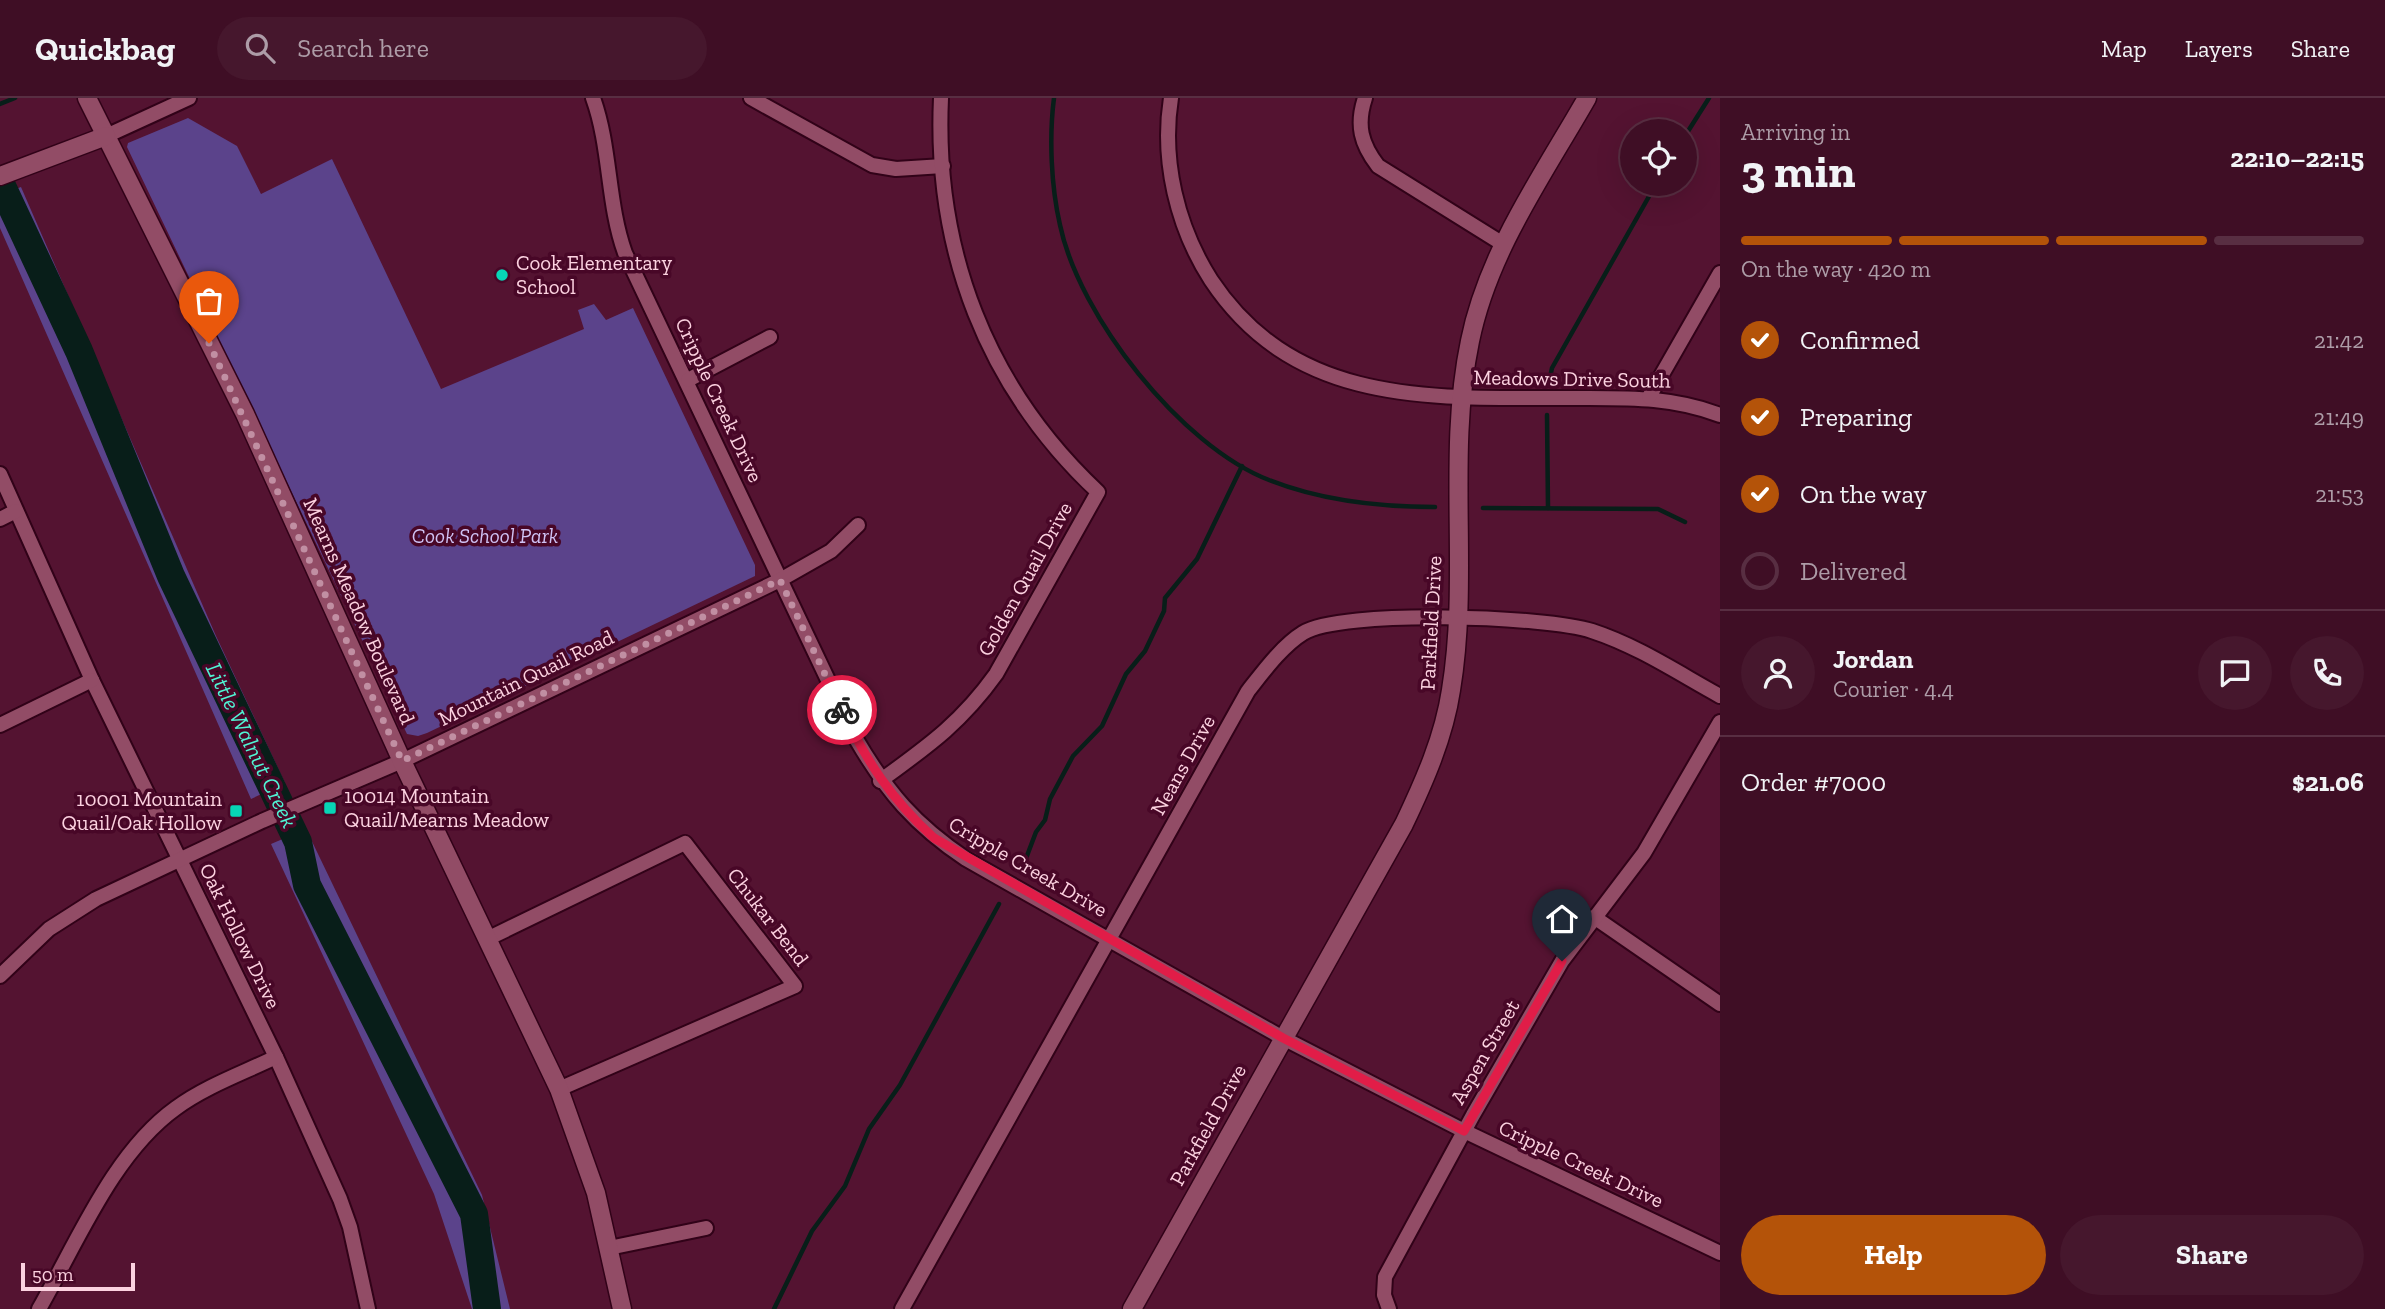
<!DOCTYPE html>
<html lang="en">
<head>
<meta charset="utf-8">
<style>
  :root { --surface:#3f0e25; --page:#46172d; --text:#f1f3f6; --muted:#ad9ca7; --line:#582e42; --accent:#b45309 }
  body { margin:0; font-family:"Zilla Slab",serif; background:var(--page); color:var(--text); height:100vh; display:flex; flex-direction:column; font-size:26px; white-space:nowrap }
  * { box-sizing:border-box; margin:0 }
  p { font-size:23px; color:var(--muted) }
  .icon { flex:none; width:38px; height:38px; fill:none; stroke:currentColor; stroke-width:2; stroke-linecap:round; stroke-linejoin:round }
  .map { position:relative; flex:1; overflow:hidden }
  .details { display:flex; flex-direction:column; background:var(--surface); width:665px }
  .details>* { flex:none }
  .fabs { position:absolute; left:1620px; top:21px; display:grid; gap:14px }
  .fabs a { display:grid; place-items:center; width:77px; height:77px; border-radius:50%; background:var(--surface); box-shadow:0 7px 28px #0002,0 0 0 2px var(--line); font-size:35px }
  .scale { position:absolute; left:21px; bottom:18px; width:114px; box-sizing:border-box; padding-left:7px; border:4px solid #fcd2e0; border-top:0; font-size:19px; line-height:24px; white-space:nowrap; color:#fcd2e0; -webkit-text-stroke:5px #480727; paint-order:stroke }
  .pin { position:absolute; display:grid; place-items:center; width:60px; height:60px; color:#fff; margin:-72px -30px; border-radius:50% 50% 50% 0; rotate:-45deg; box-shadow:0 0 7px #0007 }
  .pin .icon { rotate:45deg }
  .courier { position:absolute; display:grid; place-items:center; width:70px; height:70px; margin:-35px; border:5px solid #e11d48; border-radius:50%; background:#fff; color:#222; box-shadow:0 2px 9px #0007 }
  .head em { font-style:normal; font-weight:800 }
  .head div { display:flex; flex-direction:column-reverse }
  .head { display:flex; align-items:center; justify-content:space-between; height:119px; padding:0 21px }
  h1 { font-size:46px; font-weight:800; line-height:52px }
  .bar { display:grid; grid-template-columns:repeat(4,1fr); gap:10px 7px; align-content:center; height:84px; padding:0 21px }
  .bar i { height:9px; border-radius:5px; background:var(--line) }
  .bar .selected { background:var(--accent) }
  .bar p { grid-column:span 4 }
  .line { display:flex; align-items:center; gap:18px; padding:0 21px; border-top:2px solid var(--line) }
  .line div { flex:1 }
  .round { display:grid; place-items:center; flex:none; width:74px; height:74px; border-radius:37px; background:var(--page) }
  ol { padding:0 21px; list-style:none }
  li { display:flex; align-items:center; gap:21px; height:77px }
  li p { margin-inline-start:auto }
  li .icon { padding:7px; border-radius:50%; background:var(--accent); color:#fff; stroke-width:4 }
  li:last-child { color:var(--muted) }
  li i { width:38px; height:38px; border:4px solid var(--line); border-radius:50% }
  .cta { display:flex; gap:14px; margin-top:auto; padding:14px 21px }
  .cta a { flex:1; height:80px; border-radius:42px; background:var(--accent); color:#fff; font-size:28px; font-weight:800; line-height:80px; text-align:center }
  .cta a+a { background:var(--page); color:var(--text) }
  header { display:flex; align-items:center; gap:42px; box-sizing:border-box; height:98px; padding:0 35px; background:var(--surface); border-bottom:2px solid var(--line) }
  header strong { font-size:33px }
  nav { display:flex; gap:38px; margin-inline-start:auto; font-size:24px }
  .search { width:490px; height:63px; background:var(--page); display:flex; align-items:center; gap:18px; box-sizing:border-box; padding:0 24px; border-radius:38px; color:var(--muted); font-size:26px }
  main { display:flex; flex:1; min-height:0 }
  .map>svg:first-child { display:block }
  .green { fill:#5b438b }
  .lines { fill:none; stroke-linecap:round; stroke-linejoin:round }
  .stream { stroke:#081e19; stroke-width:4.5 }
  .river { stroke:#081e19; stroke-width:28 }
  .minor-casing { stroke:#310218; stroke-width:18 }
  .tertiary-casing { stroke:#310218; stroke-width:21 }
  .minor { stroke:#924c66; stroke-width:14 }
  .tertiary { stroke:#924c66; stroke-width:18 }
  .done { stroke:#c18fa3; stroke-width:7; stroke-dasharray:0 12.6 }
  .route { stroke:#e11d48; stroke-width:9 }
  .poi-dot { fill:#07d5b6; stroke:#480727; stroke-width:2.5 }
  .labels { text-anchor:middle; stroke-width:7; stroke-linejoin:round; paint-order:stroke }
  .poi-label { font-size:21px; fill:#fcd2e0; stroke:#480727; text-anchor:start }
  .street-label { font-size:21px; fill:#fcd2e0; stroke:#480727 }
  .park-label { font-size:21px; font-style:italic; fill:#cfc2f4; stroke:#480727 }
  .water-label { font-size:23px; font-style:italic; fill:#50f4d4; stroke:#480727 }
</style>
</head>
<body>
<header>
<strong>Quickbag</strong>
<div class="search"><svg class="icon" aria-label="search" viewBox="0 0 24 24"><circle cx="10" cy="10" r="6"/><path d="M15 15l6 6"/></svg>Search here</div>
<nav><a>Map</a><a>Layers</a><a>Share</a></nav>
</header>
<main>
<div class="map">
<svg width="1720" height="1211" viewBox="0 0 1720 1211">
  <rect width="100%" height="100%" fill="#541331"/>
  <g class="green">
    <polygon points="188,20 237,48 261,96 332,61 441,291 584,231 578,212 594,206 606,222 633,210 755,467 755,478 427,635 418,638 407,636 127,49 128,45"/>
    <polygon points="21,89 216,538 285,685 251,701 0,130 0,97"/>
    <polygon points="306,731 482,1097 510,1211 472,1211 434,1096 271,746"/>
  </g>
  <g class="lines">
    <g class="stream">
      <path d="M1054 0C1049 39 1051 88 1060 127 1079 218 1181 348 1269 382 1322 403 1378 409 1435 409"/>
      <polyline points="0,6 15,0"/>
      <polyline points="1685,38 1709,0"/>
      <polyline points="1549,284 1552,270 1656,86"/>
      <polyline points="1547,317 1548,410"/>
      <polyline points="1483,410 1658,411 1685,424"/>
      <polyline points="1025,763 1036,734 1045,722 1050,701 1073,658 1102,628 1126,576 1145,553 1164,513 1165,500 1197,461 1242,368"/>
      <polyline points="774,1211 812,1133 845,1088 869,1031 900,987 999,806"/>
    </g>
    <polyline class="river" points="0,84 79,253 171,478 298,744 307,787 474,1116 487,1211"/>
    <g class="minor-casing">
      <g id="minor">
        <path d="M593 0C611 50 607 105 625 155L856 641C887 694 915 727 966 761L1283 940 1464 1033 1720 1155"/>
        <polyline points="751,0 872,67 896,71 943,68"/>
        <path d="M1171 0C1161 62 1177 129 1211 182 1298 313 1441 299 1580 300 1629 300 1673 299 1720 317"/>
        <path d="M1365 0C1356 27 1361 46 1378 68L1503 146"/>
        <polyline points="106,38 189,0"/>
        <polyline points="688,282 770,239"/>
        <polyline points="1649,299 1720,175"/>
        <polyline points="0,376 92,582 276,959 340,1101 350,1129 368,1211"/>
        <polyline points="0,421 16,413"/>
        <polyline points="0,627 92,582"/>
        <path d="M880 683C928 648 961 625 996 576L1098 394C987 290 934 153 941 0"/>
        <polyline points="1594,819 1720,906"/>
        <polyline points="487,841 685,745 795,888 559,991"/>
        <polyline points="0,878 49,831 96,801 262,723 402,663 780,482 831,453 858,427"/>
        <polyline points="609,1150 706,1130"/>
        <path d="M39 1211C77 1145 113 1055 176 1010 206 988 243 975 276 959"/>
        <path d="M902 1211 1248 593C1263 574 1282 548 1303 535 1340 511 1548 518 1592 533 1638 548 1678 575 1720 598"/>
        <polyline points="1389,1211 1384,1197 1385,1179 1473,1017 1562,863 1644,755 1720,624"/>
      </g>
    </g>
    <g class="tertiary-casing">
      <g id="tertiary">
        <polyline points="87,0 245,316 402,663 559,991 596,1095 622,1211"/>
        <polyline points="0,78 106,38"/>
        <path d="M1132 1211 1404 726C1424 684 1444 639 1451 592 1470 477 1446 357 1470 243 1488 154 1543 77 1587 0"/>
      </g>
    </g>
    <use href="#minor" class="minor"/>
    <use href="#tertiary" class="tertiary"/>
  </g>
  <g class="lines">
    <polyline class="done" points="209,245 402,663 780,482 842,612"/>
    <path class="route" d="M842 612C867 664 891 701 934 740L1283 940 1464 1033 1562 863"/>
  </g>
  <g class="poi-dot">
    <circle cx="502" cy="177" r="7"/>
    <rect x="323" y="703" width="14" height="14" rx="3.5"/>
    <rect x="229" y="706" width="14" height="14" rx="3.5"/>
  </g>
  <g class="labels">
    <g class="poi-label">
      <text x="516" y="172">Cook Elementary<tspan x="516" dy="24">School</tspan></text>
      <text x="344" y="705">10014 Mountain<tspan x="344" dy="24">Quail/Mearns Meadow</tspan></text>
      <text x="222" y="708" text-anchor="end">10001 Mountain<tspan x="222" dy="24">Quail/Oak Hollow</tspan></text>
    </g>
    <g class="street-label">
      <text transform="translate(1572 281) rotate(1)" y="7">Meadows Drive South</text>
      <text transform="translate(719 302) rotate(65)" y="7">Cripple Creek Drive</text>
      <text transform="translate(1025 481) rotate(-61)" y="7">Golden Quail Drive</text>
      <text transform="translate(359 513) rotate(66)" y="7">Mearns Meadow Boulevard</text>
      <text transform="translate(1431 525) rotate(-87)" y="7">Parkfield Drive</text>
      <text transform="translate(526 580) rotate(-26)" y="7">Mountain Quail Road</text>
      <text transform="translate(1183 667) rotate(-61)" y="7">Neans Drive</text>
      <text transform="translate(1028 769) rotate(30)" y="7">Cripple Creek Drive</text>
      <text transform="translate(768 819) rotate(52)" y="7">Chukar Bend</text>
      <text transform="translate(240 838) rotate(64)" y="7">Oak Hollow Drive</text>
      <text transform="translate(1485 954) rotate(-60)" y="7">Aspen Street</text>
      <text transform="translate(1208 1027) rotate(-61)" y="7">Parkfield Drive</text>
      <text transform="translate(1581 1066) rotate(25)" y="7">Cripple Creek Drive</text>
    </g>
    <g class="park-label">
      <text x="485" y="445">Cook School Park</text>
    </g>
    <g class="water-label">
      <text transform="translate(252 647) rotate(64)" y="8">Little Walnut Creek</text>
    </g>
  </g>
</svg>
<div class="fabs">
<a><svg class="icon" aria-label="locate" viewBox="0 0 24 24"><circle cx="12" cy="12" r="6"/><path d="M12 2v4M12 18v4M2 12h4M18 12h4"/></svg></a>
</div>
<div class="scale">50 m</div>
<div class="pin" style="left:209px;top:245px;background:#ea580c"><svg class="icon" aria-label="bag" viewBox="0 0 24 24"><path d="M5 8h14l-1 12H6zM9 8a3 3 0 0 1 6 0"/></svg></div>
<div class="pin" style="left:1562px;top:863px;background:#1f2937"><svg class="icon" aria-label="home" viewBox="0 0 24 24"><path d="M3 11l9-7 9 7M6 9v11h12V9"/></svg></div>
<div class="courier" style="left:842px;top:612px"><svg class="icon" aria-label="bike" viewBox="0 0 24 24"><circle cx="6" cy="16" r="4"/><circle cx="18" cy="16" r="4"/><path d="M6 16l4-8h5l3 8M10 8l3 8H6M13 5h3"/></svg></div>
</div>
<section class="details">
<div class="head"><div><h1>3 min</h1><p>Arriving in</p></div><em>22:10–22:15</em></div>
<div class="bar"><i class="selected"></i><i class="selected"></i><i class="selected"></i><i></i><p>On the way · 420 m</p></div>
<ol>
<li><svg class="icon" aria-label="check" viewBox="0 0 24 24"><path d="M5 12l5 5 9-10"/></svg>Confirmed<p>21:42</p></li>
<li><svg class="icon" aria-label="check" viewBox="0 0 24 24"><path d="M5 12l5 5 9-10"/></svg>Preparing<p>21:49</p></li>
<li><svg class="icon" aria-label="check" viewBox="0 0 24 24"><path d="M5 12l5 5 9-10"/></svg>On the way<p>21:53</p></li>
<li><i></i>Delivered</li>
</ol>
<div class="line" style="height:126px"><a class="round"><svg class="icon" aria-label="person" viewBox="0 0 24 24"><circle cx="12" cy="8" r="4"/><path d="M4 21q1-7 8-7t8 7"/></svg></a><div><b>Jordan</b><p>Courier · 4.4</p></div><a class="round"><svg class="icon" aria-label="chat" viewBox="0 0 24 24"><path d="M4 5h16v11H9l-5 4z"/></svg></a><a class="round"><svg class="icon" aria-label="phone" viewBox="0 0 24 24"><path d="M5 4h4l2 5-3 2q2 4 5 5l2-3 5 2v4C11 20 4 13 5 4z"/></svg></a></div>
<div class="line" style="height:91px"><div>Order #7000</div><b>$21.06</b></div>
<div class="cta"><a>Help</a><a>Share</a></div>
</section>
</main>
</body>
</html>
